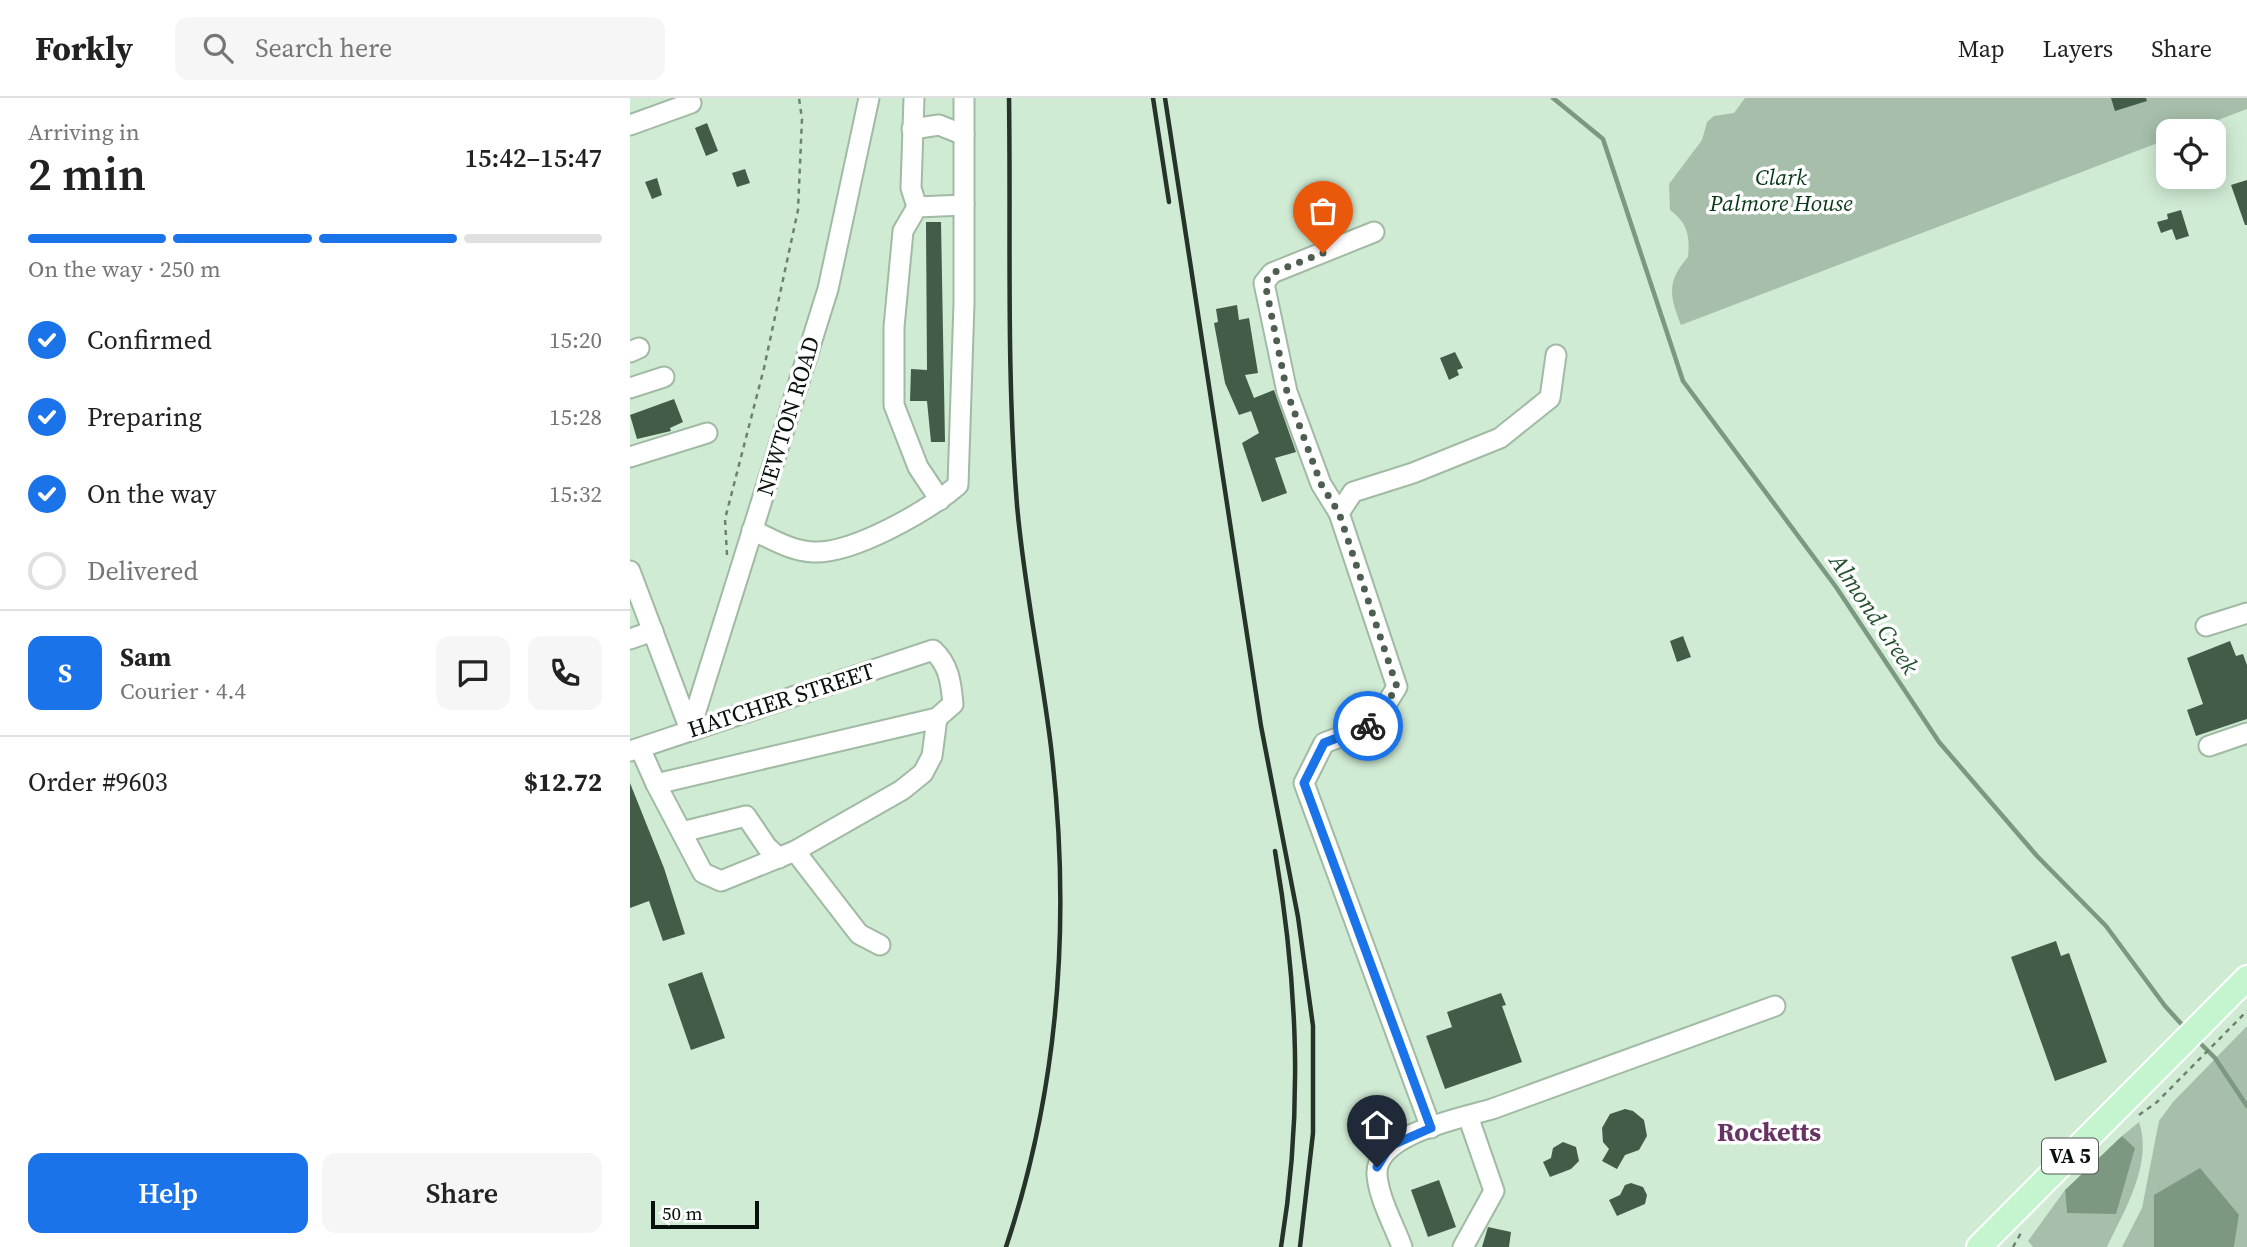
<!DOCTYPE html>
<html lang="en">
<head>
<meta charset="utf-8">
<style>
  :root { --surface:#fff; --page:#f6f6f6; --text:#222; --muted:#767676; --line:#e0e0e0; --accent:#1a73e8 }
  body { margin:0; font-family:"Source Serif 4",serif; background:var(--page); color:var(--text); height:100vh; display:flex; flex-direction:column; font-size:26px; white-space:nowrap }
  * { box-sizing:border-box; margin:0 }
  p { font-size:23px; color:var(--muted) }
  .icon { flex:none; width:38px; height:38px; fill:none; stroke:currentColor; stroke-width:2; stroke-linecap:round; stroke-linejoin:round }
  .map { position:relative; flex:1; overflow:hidden }
  .sheet { display:flex; flex-direction:column; background:var(--surface); width:630px }
  .sheet>* { flex:none }
  .controls { position:absolute; left:1526px; top:21px; display:grid; gap:14px }
  .controls a { display:grid; place-items:center; width:70px; height:70px; border-radius:14px; background:var(--surface); box-shadow:0 4px 18px #0003; font-size:35px }
  .scale { position:absolute; left:21px; bottom:18px; width:108px; box-sizing:border-box; padding-left:7px; border:4px solid #08120a; border-top:0; font-size:19px; line-height:24px; white-space:nowrap; color:#08120a; -webkit-text-stroke:5px #fff; paint-order:stroke }
  .pin { position:absolute; display:grid; place-items:center; width:60px; height:60px; color:#fff; margin:-72px -30px; border-radius:50% 50% 50% 0; rotate:-45deg; box-shadow:0 0 7px #0007 }
  .pin .icon { rotate:45deg }
  .courier { position:absolute; display:grid; place-items:center; width:70px; height:70px; margin:-35px; border:5px solid #1a73e8; border-radius:50%; background:#fff; color:#222; box-shadow:0 2px 9px #0007 }
  .headline em { font-style:normal; font-weight:600 }
  .headline div { display:flex; flex-direction:column-reverse }
  .headline { display:flex; align-items:center; justify-content:space-between; height:119px; padding:0 28px }
  h1 { font-size:46px; font-weight:600; line-height:52px }
  .bar { display:grid; grid-template-columns:repeat(4,1fr); gap:10px 7px; align-content:center; height:84px; padding:0 28px }
  .bar i { height:9px; border-radius:5px; background:var(--line) }
  .bar .selected { background:var(--accent) }
  .bar p { grid-column:span 4 }
  .line { display:flex; align-items:center; gap:18px; padding:0 28px; border-top:2px solid var(--line) }
  .line div { flex:1 }
  .round { display:grid; place-items:center; flex:none; width:74px; height:74px; border-radius:14px; background:var(--page) }
  ol { padding:0 28px; list-style:none }
  li { display:flex; align-items:center; gap:21px; height:77px }
  li p { margin-inline-start:auto }
  li .icon { padding:7px; border-radius:50%; background:var(--accent); color:#fff; stroke-width:4 }
  li:last-child { color:var(--muted) }
  li i { width:38px; height:38px; border:4px solid var(--line); border-radius:50% }
  .action { display:flex; gap:14px; margin-top:auto; padding:14px 28px }
  .action a { flex:1; height:80px; border-radius:14px; background:var(--accent); color:#fff; font-size:28px; font-weight:600; line-height:80px; text-align:center }
  .action a+a { background:var(--page); color:var(--text) }
  header { display:flex; align-items:center; gap:42px; box-sizing:border-box; height:98px; padding:0 35px; background:var(--surface); border-bottom:2px solid var(--line) }
  header strong { font-size:33px }
  nav { display:flex; gap:38px; margin-inline-start:auto; font-size:24px }
  .search { width:490px; height:63px; background:var(--page); display:flex; align-items:center; gap:18px; box-sizing:border-box; padding:0 24px; border-radius:14px; color:var(--muted); font-size:26px }
  main { display:flex; flex:1; min-height:0 }
  .map>svg:first-child { display:block }
  .green { fill:#a6beaa }
  .water { fill:#7c9881 }
  .lines { fill:none; stroke-linecap:round; stroke-linejoin:round }
  .stream { stroke:#7c9881; stroke-width:4.5 }
  .building { fill:#425c47 }
  .minor-casing { stroke:#a0baa4; stroke-width:23 }
  .major-casing { stroke:#fff; stroke-width:28 }
  .path { stroke:#6e8171; stroke-width:2.5; stroke-dasharray:5 5; stroke-linecap:butt }
  .minor { stroke:#fff; stroke-width:19 }
  .major { stroke:#c4f5ce; stroke-width:24 }
  .rail { stroke:#263329; stroke-width:4.5 }
  .done { stroke:#4e5e51; stroke-width:7; stroke-dasharray:0 12.6 }
  .route { stroke:#1a73e8; stroke-width:9 }
  .labels { text-anchor:middle; stroke-width:7; stroke-linejoin:round; paint-order:stroke }
  .shield { fill:#fff; stroke:#525954; stroke-width:2 }
  .shield-label { font-size:21px; font-weight:bold; fill:#08120a }
  .park-label { font-size:23px; font-style:italic; fill:#063817; stroke:#fff }
  .street-label { font-size:23px; fill:#08120a; stroke:#fff }
  .water-label { font-size:24px; font-style:italic; fill:#245230; stroke:#fff }
  .quarter-label { font-size:26px; font-weight:bold; fill:#673363; stroke:#fff }
</style>
</head>
<body>
<header>
<strong>Forkly</strong>
<div class="search"><svg class="icon" aria-label="search" viewBox="0 0 24 24"><circle cx="10" cy="10" r="6"/><path d="M15 15l6 6"/></svg>Search here</div>
<nav><a>Map</a><a>Layers</a><a>Share</a></nav>
</header>
<main>
<section class="sheet">
<div class="headline"><div><h1>2 min</h1><p>Arriving in</p></div><em>15:42–15:47</em></div>
<div class="bar"><i class="selected"></i><i class="selected"></i><i class="selected"></i><i></i><p>On the way · 250 m</p></div>
<ol>
<li><svg class="icon" aria-label="check" viewBox="0 0 24 24"><path d="M5 12l5 5 9-10"/></svg>Confirmed<p>15:20</p></li>
<li><svg class="icon" aria-label="check" viewBox="0 0 24 24"><path d="M5 12l5 5 9-10"/></svg>Preparing<p>15:28</p></li>
<li><svg class="icon" aria-label="check" viewBox="0 0 24 24"><path d="M5 12l5 5 9-10"/></svg>On the way<p>15:32</p></li>
<li><i></i>Delivered</li>
</ol>
<div class="line" style="height:126px"><b class="round" style="background:var(--accent);color:#fff">S</b><div><b>Sam</b><p>Courier · 4.4</p></div><a class="round"><svg class="icon" aria-label="chat" viewBox="0 0 24 24"><path d="M4 5h16v11H9l-5 4z"/></svg></a><a class="round"><svg class="icon" aria-label="phone" viewBox="0 0 24 24"><path d="M5 4h4l2 5-3 2q2 4 5 5l2-3 5 2v4C11 20 4 13 5 4z"/></svg></a></div>
<div class="line" style="height:91px"><div>Order #9603</div><b>$12.72</b></div>
<div class="action"><a>Help</a><a>Share</a></div>
</section>
<div class="map">
<svg width="1617" height="1149" viewBox="0 0 1617 1149">
  <rect width="100%" height="100%" fill="#d0ebd4"/>
  <g class="green">
    <path d="M1115 0H1617V11L1559 33H1538V41L1051 227C1039 197 1037 183 1058 159 1060 137 1058 126 1040 112L1039 86 1072 42 1077 24 1084 18 1104 15Z"/>
    <polygon points="1617,928 1617,1149 1604,1149 1609,1117 1525,1097 1524,1149 1492,1149 1512,1110 1529,1023 1543,1004"/>
    <path d="M1509 1024C1523 1066 1495 1111 1477 1149H1403L1398 1143 1435 1092 1437 1115 1505 1050 1492 1038Z"/>
  </g>
  <g class="water">
    <polygon points="1492,1038 1505,1050 1486,1116 1437,1115 1435,1092"/>
    <polygon points="1570,1070 1609,1117 1604,1149 1524,1149 1524,1097"/>
  </g>
  <g class="lines">
    <g class="stream">
      <polyline points="923,0 973,41 1053,283 1206,489 1309,644 1407,758 1476,828 1535,908 1555,930"/>
      <polyline points="1566,941 1585,960 1617,1008"/>
    </g>
  </g>
  <g class="building">
    <polygon points="1481,0 1516,0 1517,3 1485,13"/>
    <polygon points="77,25 88,53 76,58 65,30"/>
    <polygon points="115,71 120,85 107,89 102,75"/>
    <polygon points="27,80 32,97 22,101 15,84"/>
    <polygon points="1617,82 1617,127 1615,127 1601,87"/>
    <polygon points="1551,112 1559,138 1546,142 1542,131 1531,135 1527,124 1538,121 1537,116"/>
    <polygon points="296,124 311,124 315,344 301,344 297,303 280,303 281,271 297,272"/>
    <polygon points="607,207 609,222 619,220 628,275 615,277 624,300 644,292 666,354 645,360 657,395 632,404 612,345 629,335 621,313 609,317 595,285 584,225 588,224 586,211"/>
    <polygon points="825,254 833,270 827,272 829,277 819,282 810,260"/>
    <polygon points="44,301 53,324 40,330 41,333 7,341 0,317"/>
    <polygon points="1053,538 1061,559 1047,564 1040,543"/>
    <polygon points="1600,543 1606,558 1613,556 1617,567 1617,621 1566,638 1557,612 1573,606 1557,560"/>
    <polygon points="0,685 34,770 55,836 33,843 19,803 0,810"/>
    <polygon points="1426,843 1431,858 1439,855 1477,964 1425,983 1381,859"/>
    <polygon points="72,874 95,940 61,952 38,886"/>
    <polygon points="871,895 876,907 872,908 892,964 815,991 796,938 822,929 817,914"/>
    <polygon points="995,1011 1003,1013 1014,1022 1017,1038 1009,1052 995,1057 987,1071 972,1063 979,1051 973,1044 972,1030 980,1016"/>
    <polygon points="933,1044 946,1049 949,1063 941,1071 920,1079 913,1064 921,1060 923,1050"/>
    <polygon points="809,1082 826,1129 798,1139 781,1092"/>
    <polygon points="1001,1085 1013,1089 1017,1097 1015,1106 987,1118 979,1102 990,1097 995,1087"/>
    <polygon points="858,1129 881,1134 879,1149 852,1149"/>
  </g>
  <g class="lines">
    <g class="minor-casing">
      <g id="minor">
        <polyline points="284,0 281,90 287,109"/>
        <polyline points="0,27 61,5"/>
        <polyline points="282,31 309,27 334,37"/>
        <polyline points="0,254 9,250"/>
        <polyline points="0,290 34,279"/>
        <polyline points="0,359 77,335"/>
        <polyline points="310,402 288,369 264,307 264,229 273,133 287,109 334,107"/>
        <polyline points="709,415 691,386 657,294 634,185 642,175 744,134"/>
        <path d="M122 432C142 441 161 453 183 454 223 456 298 413 328 387L334 205V0"/>
        <polyline points="0,473 60,632"/>
        <polyline points="1576,528 1617,515"/>
        <polyline points="0,541 23,533"/>
        <polyline points="60,632 198,191 239,0"/>
        <polyline points="1579,648 1617,635"/>
        <path d="M0 653 303 552C319 567 321 584 323 606L307 620 26 686 10 650"/>
        <polyline points="26,686 73,775 91,783 165,753 272,692 293,675 302,658 307,620"/>
        <polyline points="52,734 116,718 137,749 149,760"/>
        <polyline points="165,753 229,836 250,847"/>
        <polyline points="801,1030 674,685 694,645 744,626 767,589 709,415 723,394 783,375 870,340 920,300 926,257"/>
        <path d="M772 1149C764 1127 749 1101 747 1077 744 1036 832 1020 862 1011L1145 908"/>
        <polyline points="833,1149 864,1093 838,1018"/>
      </g>
    </g>
    <g class="major-casing">
      <polyline id="major" points="1349,1149 1617,880"/>
    </g>
    <g class="path">
      <polyline points="97,457 95,421 134,270 168,112 172,21 169,0"/>
      <polyline points="1509,1017 1527,1004 1617,913"/>
      <polyline points="1383,1149 1391,1135"/>
    </g>
    <use href="#minor" class="minor"/>
    <use href="#major" class="major"/>
    <g class="rail">
      <polyline points="523,0 539,104"/>
      <polyline points="535,0 631,628 668,819 683,928 683,1035 670,1149"/>
      <path d="M645 753C668 887 673 1015 651 1149"/>
      <path d="M376 1149C430 987 441 818 421 649 411 568 394 488 387 407 376 272 381 135 379 0"/>
    </g>
  </g>
  <g class="lines">
    <polyline class="done" points="693,155 642,175 635,185 657,294 691,386 709,415 767,589 744,625 738,628"/>
    <polyline class="route" points="738,628 694,645 674,685 801,1030 760,1048 747,1069"/>
  </g>
  <g class="labels">
    <rect class="shield" x="1412" y="1040.5" width="56" height="35" rx="5"/>
    <g class="shield-label">
      <text x="1440" y="1065">VA 5</text>
    </g>
    <g class="park-label">
      <text x="1151" y="87">Clark<tspan x="1151" dy="26">Palmore House</tspan></text>
    </g>
    <g class="street-label">
      <text transform="translate(158 318) rotate(-73)" y="8">NEWTON ROAD</text>
      <text transform="translate(151 602) rotate(-18)" y="8">HATCHER STREET</text>
    </g>
    <g class="water-label">
      <text transform="translate(1244 516) rotate(56)" y="8">Almond Creek</text>
    </g>
    <g class="quarter-label">
      <text x="1139" y="1043">Rocketts</text>
    </g>
  </g>
</svg>
<div class="controls">
<a><svg class="icon" aria-label="locate" viewBox="0 0 24 24"><circle cx="12" cy="12" r="6"/><path d="M12 2v4M12 18v4M2 12h4M18 12h4"/></svg></a>
</div>
<div class="scale">50 m</div>
<div class="pin" style="left:693px;top:155px;background:#ea580c"><svg class="icon" aria-label="bag" viewBox="0 0 24 24"><path d="M5 8h14l-1 12H6zM9 8a3 3 0 0 1 6 0"/></svg></div>
<div class="pin" style="left:747px;top:1069px;background:#1f2937"><svg class="icon" aria-label="home" viewBox="0 0 24 24"><path d="M3 11l9-7 9 7M6 9v11h12V9"/></svg></div>
<div class="courier" style="left:738px;top:628px"><svg class="icon" aria-label="bike" viewBox="0 0 24 24"><circle cx="6" cy="16" r="4"/><circle cx="18" cy="16" r="4"/><path d="M6 16l4-8h5l3 8M10 8l3 8H6M13 5h3"/></svg></div>
</div>
</main>
</body>
</html>
